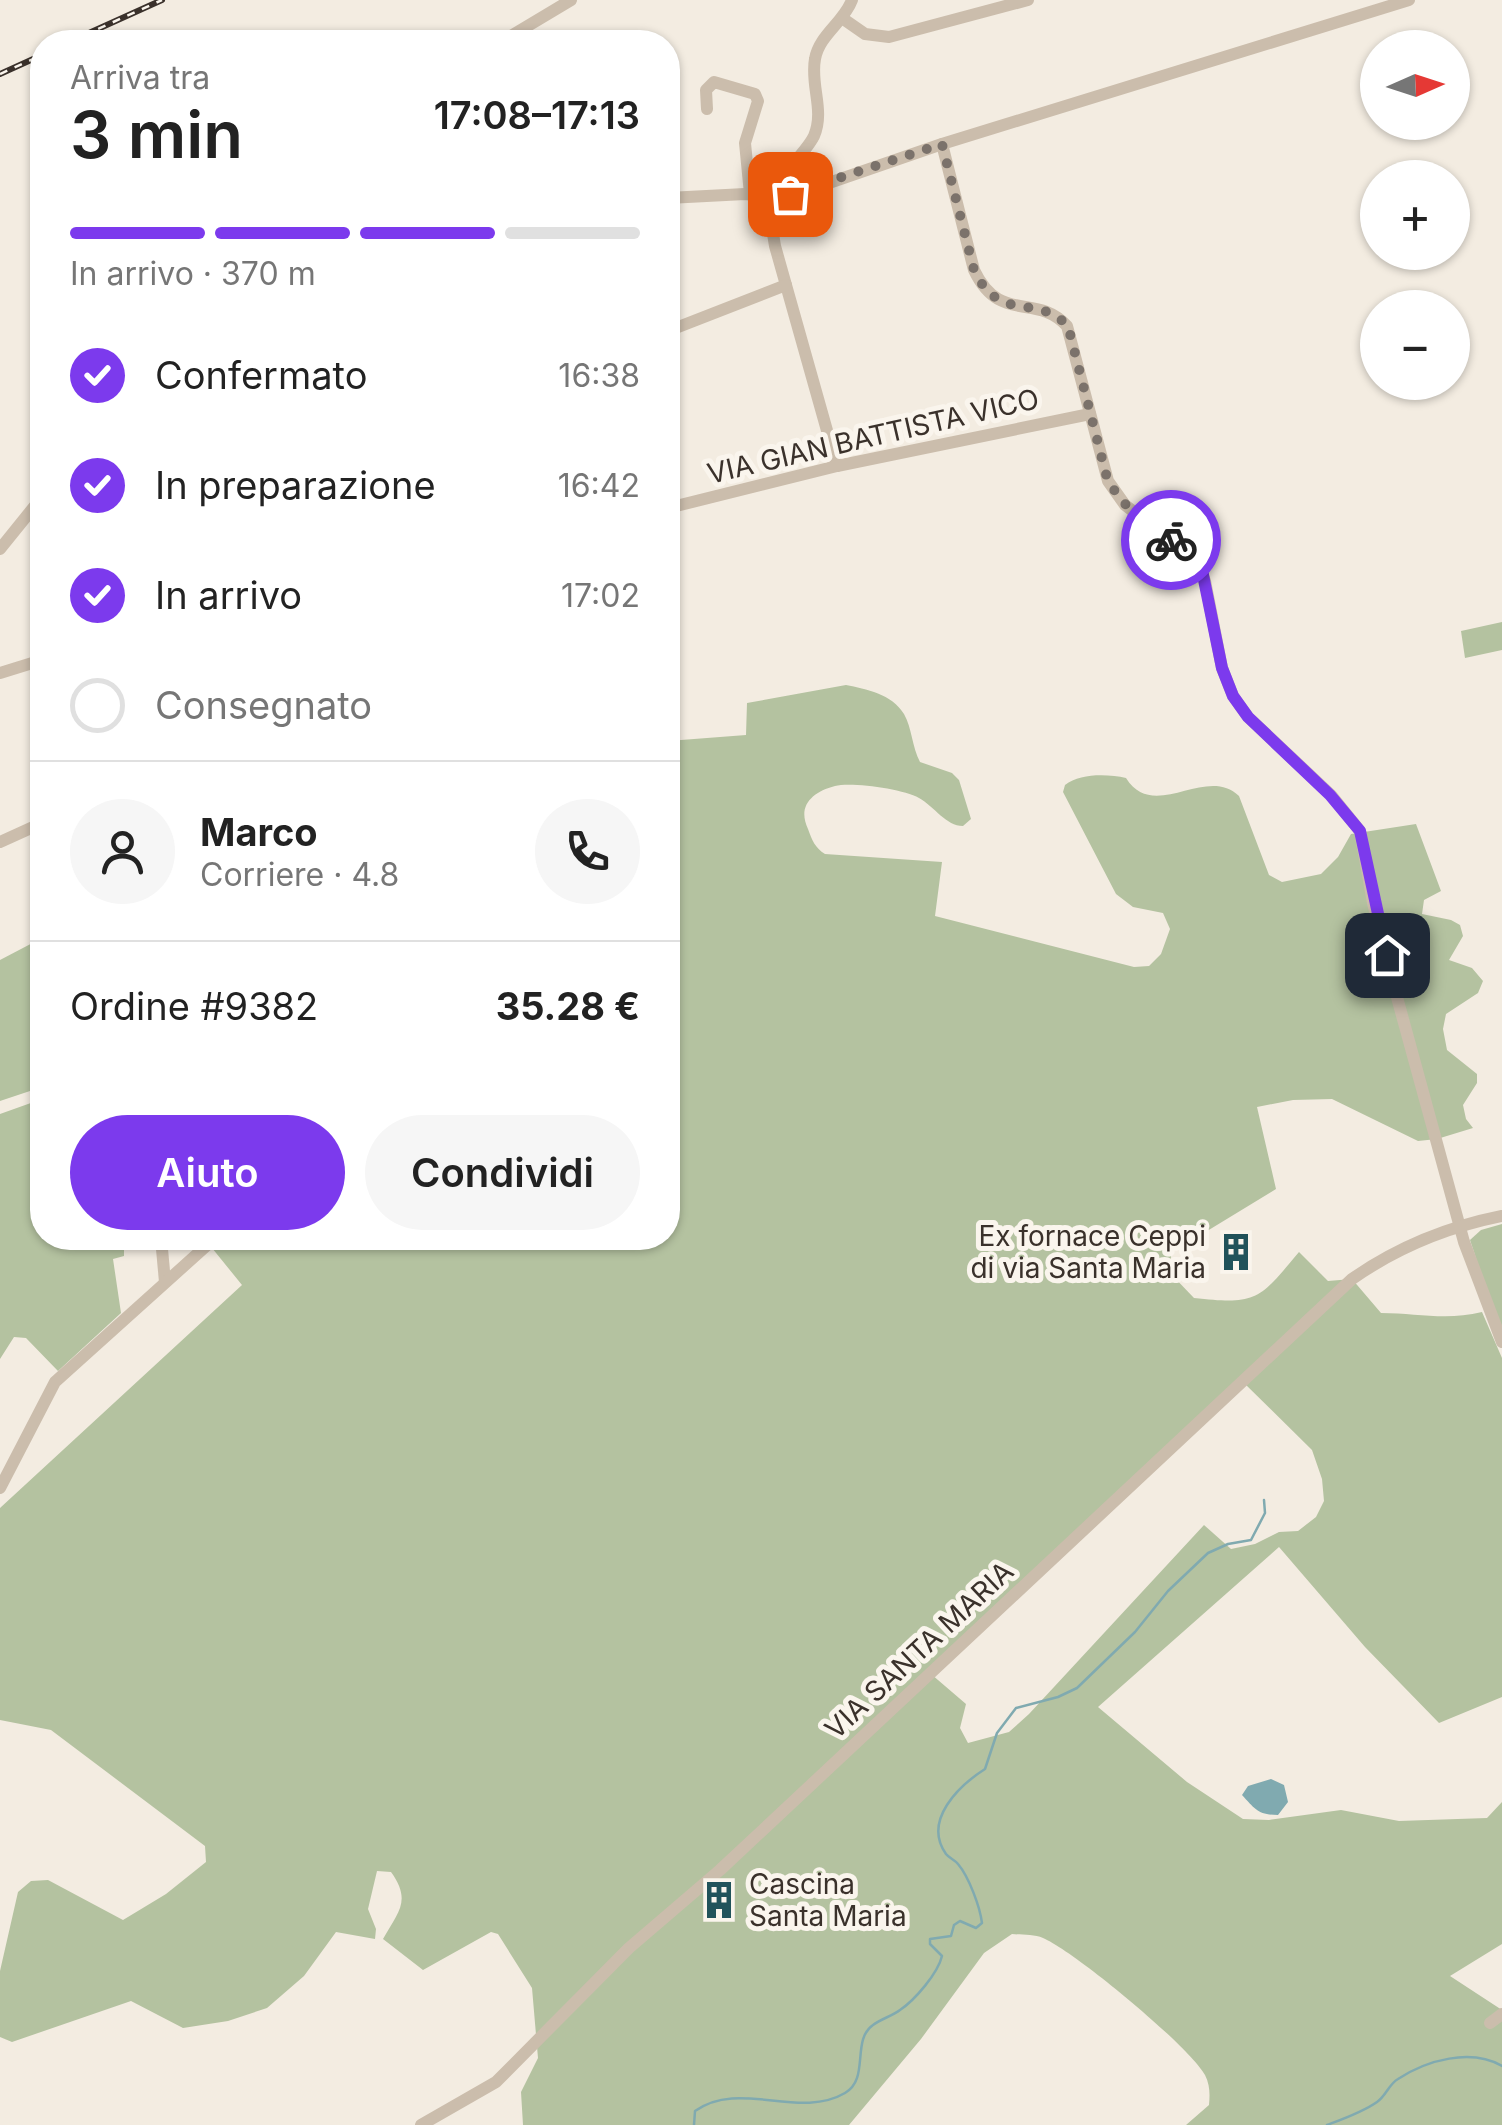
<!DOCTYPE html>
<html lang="it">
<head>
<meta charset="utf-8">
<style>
  :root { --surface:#fff; --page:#f6f6f6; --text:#222; --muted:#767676; --line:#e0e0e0; --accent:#7c3aed }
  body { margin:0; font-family:Inter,sans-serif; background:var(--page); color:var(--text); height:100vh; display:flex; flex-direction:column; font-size:38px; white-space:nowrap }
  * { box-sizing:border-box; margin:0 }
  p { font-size:32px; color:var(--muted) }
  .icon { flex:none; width:55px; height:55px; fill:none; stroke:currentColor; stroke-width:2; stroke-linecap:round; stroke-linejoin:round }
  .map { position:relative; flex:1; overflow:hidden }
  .side { position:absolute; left:30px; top:30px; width:650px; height:1220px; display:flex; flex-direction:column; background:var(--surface); border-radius:40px; box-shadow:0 2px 8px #0004 }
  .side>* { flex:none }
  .needle { width:65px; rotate:87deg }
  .fabs { position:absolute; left:1360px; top:30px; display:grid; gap:20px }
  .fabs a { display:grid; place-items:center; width:110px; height:110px; border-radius:50%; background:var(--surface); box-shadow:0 2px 8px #0004; font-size:50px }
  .pin { position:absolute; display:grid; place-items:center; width:85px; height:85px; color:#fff; margin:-42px; border-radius:20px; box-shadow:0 5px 15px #0006 }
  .courier { position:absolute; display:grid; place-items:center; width:100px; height:100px; margin:-50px; border:8px solid #7c3aed; border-radius:50%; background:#fff; color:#222; box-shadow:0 2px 12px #0007 }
  .head em { font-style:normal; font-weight:600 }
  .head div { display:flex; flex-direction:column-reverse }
  .head { display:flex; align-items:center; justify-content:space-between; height:170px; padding:0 40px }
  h1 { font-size:65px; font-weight:600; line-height:75px }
  .bar { display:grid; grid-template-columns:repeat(4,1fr); gap:15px 10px; align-content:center; height:120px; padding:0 40px }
  .bar i { height:12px; border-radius:8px; background:var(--line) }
  .bar .active { background:var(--accent) }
  .bar p { grid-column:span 4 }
  .line { display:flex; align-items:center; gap:25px; padding:0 40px; border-top:2px solid var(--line) }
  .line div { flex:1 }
  .round { display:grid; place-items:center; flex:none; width:105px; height:105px; border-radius:52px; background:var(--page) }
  ol { padding:0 40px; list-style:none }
  li { display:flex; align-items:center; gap:30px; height:110px }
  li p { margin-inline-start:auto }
  li .icon { padding:10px; border-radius:50%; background:var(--accent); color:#fff; stroke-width:4 }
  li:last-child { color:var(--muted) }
  li i { width:55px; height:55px; border:5px solid var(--line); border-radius:50% }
  .primary-button { display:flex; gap:20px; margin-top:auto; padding:20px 40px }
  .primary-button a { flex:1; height:115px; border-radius:60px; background:var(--accent); color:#fff; font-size:40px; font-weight:600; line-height:115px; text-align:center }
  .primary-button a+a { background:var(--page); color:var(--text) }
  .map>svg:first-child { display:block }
  .green { fill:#b4c2a0; fill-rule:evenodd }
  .water { fill:#80aab0 }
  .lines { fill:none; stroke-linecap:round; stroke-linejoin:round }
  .stream { stroke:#80aab0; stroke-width:2.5 }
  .minor { stroke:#cbbdac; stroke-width:12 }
  .rail-casing { stroke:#3a312b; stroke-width:6 }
  .rail { stroke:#faf5ed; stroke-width:2.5; stroke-dasharray:8; stroke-linecap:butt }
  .done { stroke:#7b726b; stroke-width:10; stroke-dasharray:0 18 }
  .route { stroke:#7c3aed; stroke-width:12 }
  .labels { text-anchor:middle; stroke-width:10; stroke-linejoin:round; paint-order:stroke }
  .street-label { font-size:28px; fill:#3a312b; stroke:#faf5ed }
  .poi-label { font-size:28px; fill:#3a312b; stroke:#faf5ed; text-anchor:end }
</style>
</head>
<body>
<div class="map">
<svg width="1502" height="2125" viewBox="0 0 1502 2125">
  <rect width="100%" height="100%" fill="#f3ece1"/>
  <g class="green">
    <polygon points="1502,622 1502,650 1465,658 1461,631"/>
    <path d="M846 685C866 689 892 694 904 714 912 728 912 747 920 762L952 773 959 780 971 819 963 826C946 826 935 807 919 798 903 789 852 782 835 786 812 792 797 806 808 829 812 840 815 848 825 854L942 862 935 916 1134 967 1149 966 1161 954 1170 929 1163 913 1133 907 1116 894 1063 792 1065 785C1080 773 1108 774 1126 778 1154 823 1206 764 1239 796L1269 875 1282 882 1321 874 1338 857 1351 834 1416 824 1441 891 1424 900 1422 914 1451 920 1460 925 1463 936 1449 960 1472 968 1483 981 1478 993 1446 1014 1443 1029 1447 1050 1477 1074V1083L1463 1105 1466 1119 1473 1128 1437 1139 1418 1141 1332 1099 1293 1100 1257 1107 1276 1189 1171 1253V1274L1194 1298C1257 1305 1259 1300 1299 1252L1328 1281 1352 1279 1381 1313C1417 1313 1446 1321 1482 1312L1502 1358V1697L1439 1723 1365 1647 1279 1547 1098 1707 1187 1782 1243 1819 1269 1820 1341 1810 1399 1821 1487 1818 1502 1802V1944L1450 1976 1502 2010V2125H1186L1209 2105C1210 2094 1210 2085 1205 2075 1189 2046 1074 1951 1043 1938 1034 1934 1022 1935 1012 1934L984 1953 921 2039 849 2125H523L521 2092 538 2058 532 1988 498 1934 491 1932 423 1970 383 1939C398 1912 412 1901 391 1872L377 1871 368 1909 376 1929 375 1939 336 1932 304 1976 267 2008 228 2021 183 2028 131 2001 12 2042 0 2037V1971L18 1892 31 1881 48 1880 123 1920 166 1894 206 1862 205 1846 51 1730 0 1720V1508L242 1285 212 1248 224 1238H668V741L746 735 747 703ZM1244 1383 1312 1450 1322 1479 1324 1501 1316 1517 1298 1531 1279 1532 1255 1544 1231 1549 1204 1525 1029 1714 1009 1732 968 1743 960 1728 966 1704 931 1674Z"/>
    <polygon points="42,938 42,1087 0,1101 0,960"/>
    <polygon points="42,1099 42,1238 124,1238 124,1256 113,1259 121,1313 58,1371 26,1338 14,1337 0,1359 0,1114"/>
    <polygon points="1502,1224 1502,1337 1470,1240 1481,1230"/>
  </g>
  <path class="water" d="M1271 1779 1284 1785 1288 1802 1278 1815C1258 1815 1255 1809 1242 1795L1248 1786Z"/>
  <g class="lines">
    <g class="stream">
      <path d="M694 2125 695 2111C739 2079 799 2120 845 2093 870 2079 851 2040 873 2025 881 2019 892 2016 900 2010 915 2000 938 1973 942 1956L930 1944V1939L951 1936 954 1925 960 1921 976 1928 982 1923C980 1907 969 1877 958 1864 955 1860 949 1858 946 1854 922 1820 960 1785 985 1769L997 1733 1016 1708 1058 1697 1077 1688 1135 1632 1168 1591 1208 1553 1228 1544 1251 1540 1265 1513 1264 1500"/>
      <path d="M1327 2125C1343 2119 1363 2112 1377 2102 1386 2096 1389 2084 1398 2079 1427 2060 1471 2048 1502 2066"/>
    </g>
    <g class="minor">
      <polyline points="842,18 865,34 889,37 1028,0"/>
      <polyline points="501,42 571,0"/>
      <polyline points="707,109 706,90 714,82 755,94 758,101 745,143 750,194"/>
      <path d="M942 144 974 270C1000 325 1036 292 1067 326L1108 481 1125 505 1195 559 1205 581 1222 668 1233 696 1248 717 1331 795 1360 831 1373 903 1392 979 1464 1242 1502 1342"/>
      <polyline points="784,188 797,194 942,144 1409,0"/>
      <polyline points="784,188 770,197 768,203 775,246 837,466"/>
      <path d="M784 188C781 171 806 153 814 136 825 110 810 85 815 59 819 35 844 22 852 0"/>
      <polyline points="668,198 745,194 770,197"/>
      <polyline points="668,331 786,285"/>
      <polyline points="668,508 837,466 1090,414"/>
      <polyline points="0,549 42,497"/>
      <polyline points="0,673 42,660"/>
      <polyline points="0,842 42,823"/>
      <polyline points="161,1238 165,1282"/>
      <polyline points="0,1488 55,1382 215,1238"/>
      <polyline points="1490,2023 1502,2014"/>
      <path d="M421 2125 496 2082 629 1948 720 1870 1352 1279C1398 1247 1447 1227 1502 1216"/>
    </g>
    <g class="rail-casing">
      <g id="rail">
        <polyline points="69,42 162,0"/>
        <polyline points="0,74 42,55"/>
      </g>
    </g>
    <use href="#rail" class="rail"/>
  </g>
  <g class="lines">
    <path class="done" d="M790 194 942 144 974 270C1000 325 1035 292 1068 326L1108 482 1125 504 1171 540"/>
    <polyline class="route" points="1171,540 1196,558 1202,570 1222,668 1233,696 1248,717 1330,795 1360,831 1387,955"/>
  </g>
  <defs>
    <g id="building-bare" transform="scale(3)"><path d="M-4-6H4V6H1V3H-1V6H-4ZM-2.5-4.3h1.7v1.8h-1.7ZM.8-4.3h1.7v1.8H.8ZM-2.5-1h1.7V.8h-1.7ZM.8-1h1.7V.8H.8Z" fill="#21535b" stroke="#faf5ed" stroke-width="2.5" paint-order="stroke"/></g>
  </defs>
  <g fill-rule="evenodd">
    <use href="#building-bare" x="1236" y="1252"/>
    <use href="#building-bare" x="719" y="1900"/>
  </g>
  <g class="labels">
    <g class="street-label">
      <text transform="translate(873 436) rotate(-13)" y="10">VIA GIAN BATTISTA VICO</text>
      <text transform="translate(919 1650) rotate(-43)" y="10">VIA SANTA MARIA</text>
    </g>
    <g class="poi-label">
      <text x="1206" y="1246">Ex fornace Ceppi<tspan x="1206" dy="32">di via Santa Maria</tspan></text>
      <text x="749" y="1894" text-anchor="start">Cascina<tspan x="749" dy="32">Santa Maria</tspan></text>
    </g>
  </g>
</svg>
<div class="fabs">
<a><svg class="needle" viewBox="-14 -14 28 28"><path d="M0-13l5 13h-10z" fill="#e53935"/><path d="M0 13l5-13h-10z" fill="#767676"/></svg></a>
<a>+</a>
<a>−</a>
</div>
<div class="pin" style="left:790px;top:194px;background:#ea580c"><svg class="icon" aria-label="bag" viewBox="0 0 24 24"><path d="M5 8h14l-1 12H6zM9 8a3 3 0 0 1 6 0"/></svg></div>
<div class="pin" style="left:1387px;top:955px;background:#1f2937"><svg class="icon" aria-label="home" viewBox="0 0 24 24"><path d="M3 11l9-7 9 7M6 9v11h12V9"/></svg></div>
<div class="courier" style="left:1171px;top:540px"><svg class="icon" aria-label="bike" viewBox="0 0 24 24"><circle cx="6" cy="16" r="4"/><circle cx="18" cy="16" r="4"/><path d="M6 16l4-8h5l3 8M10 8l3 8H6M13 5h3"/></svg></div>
<section class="side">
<div class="head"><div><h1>3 min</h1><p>Arriva tra</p></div><em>17:08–17:13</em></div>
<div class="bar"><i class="active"></i><i class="active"></i><i class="active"></i><i></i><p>In arrivo · 370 m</p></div>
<ol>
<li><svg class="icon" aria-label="check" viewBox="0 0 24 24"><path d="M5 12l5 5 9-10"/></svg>Confermato<p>16:38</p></li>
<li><svg class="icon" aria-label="check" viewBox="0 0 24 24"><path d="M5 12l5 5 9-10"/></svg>In preparazione<p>16:42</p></li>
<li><svg class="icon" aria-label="check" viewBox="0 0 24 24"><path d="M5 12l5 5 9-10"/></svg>In arrivo<p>17:02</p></li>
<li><i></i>Consegnato</li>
</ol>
<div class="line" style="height:180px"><a class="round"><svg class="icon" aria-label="person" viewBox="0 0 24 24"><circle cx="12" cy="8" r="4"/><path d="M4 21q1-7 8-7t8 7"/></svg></a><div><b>Marco</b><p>Corriere · 4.8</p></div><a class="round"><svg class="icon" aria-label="phone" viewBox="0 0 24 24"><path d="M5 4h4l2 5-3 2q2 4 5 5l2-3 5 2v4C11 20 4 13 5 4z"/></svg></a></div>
<div class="line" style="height:130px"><div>Ordine #9382</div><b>35.28 €</b></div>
<div class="primary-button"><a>Aiuto</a><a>Condividi</a></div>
</section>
</div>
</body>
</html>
